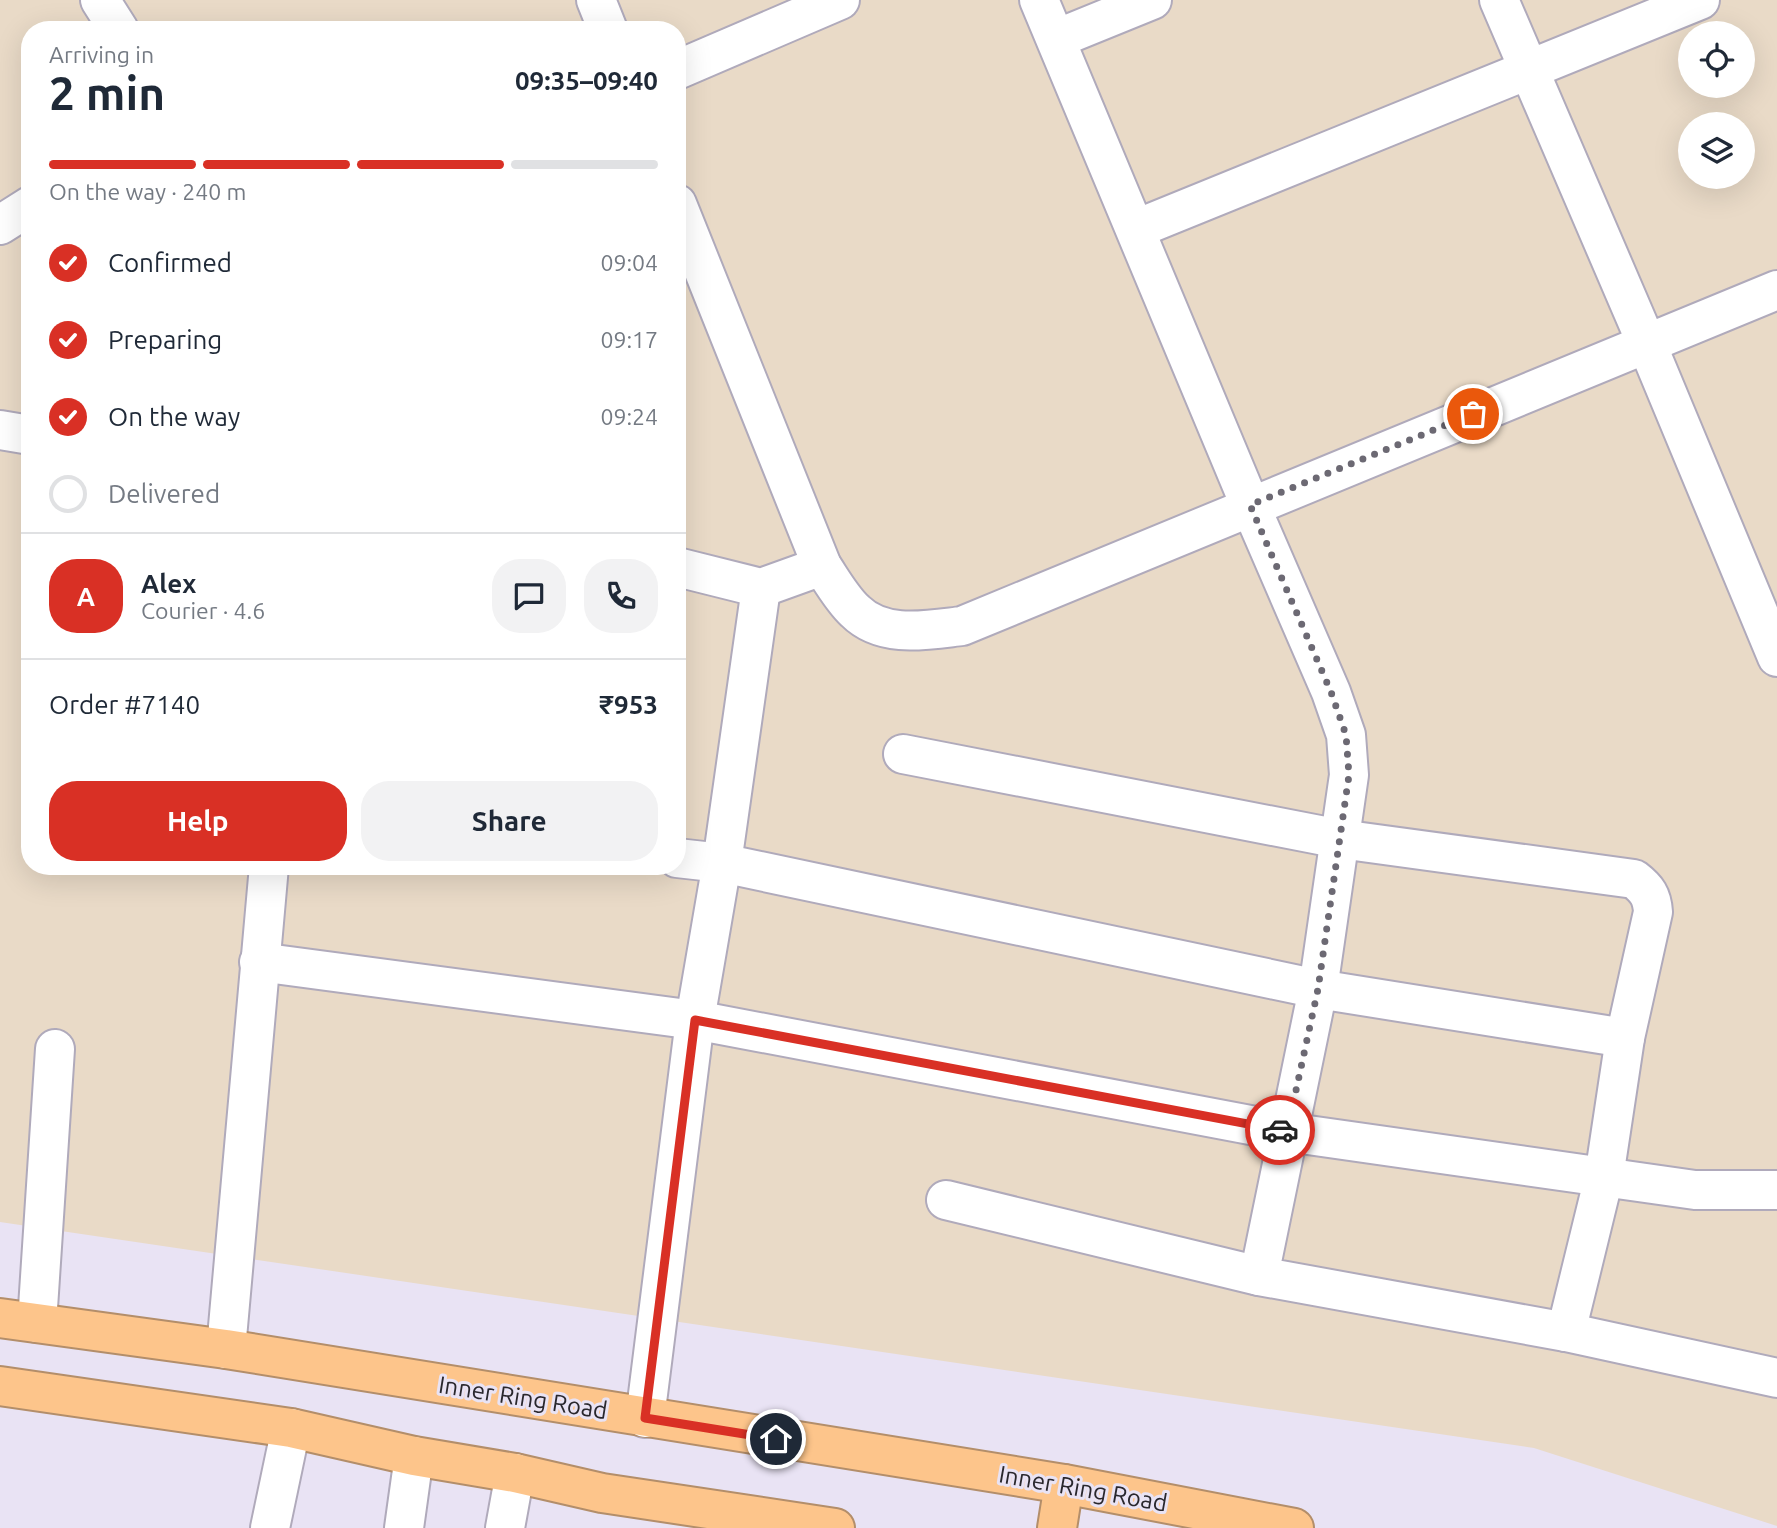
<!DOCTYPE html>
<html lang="en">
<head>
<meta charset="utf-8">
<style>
  :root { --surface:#fff; --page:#f2f2f3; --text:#1f2937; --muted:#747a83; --line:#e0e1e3; --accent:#d93025 }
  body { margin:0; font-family:Ubuntu,sans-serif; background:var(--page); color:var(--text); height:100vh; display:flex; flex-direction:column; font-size:26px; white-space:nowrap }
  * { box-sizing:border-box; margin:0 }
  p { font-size:23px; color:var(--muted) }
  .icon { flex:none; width:38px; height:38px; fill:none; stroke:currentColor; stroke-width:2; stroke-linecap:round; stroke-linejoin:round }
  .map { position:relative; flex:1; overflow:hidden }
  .details { position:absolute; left:21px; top:21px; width:665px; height:854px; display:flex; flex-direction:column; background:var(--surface); border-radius:28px; box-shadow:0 7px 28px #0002 }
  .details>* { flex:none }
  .fabs { position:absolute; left:1678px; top:21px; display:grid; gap:14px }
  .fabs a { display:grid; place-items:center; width:77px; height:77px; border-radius:50%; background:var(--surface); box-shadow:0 7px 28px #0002; font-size:35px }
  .pin { position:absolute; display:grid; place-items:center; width:60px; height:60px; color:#fff; margin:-30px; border:4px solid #fff; border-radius:50%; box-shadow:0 2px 7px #0007 }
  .courier { position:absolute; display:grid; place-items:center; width:70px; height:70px; margin:-35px; border:5px solid #d93025; border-radius:50%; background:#fff; color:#222; box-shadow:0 2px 9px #0007 }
  .headline em { font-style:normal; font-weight:700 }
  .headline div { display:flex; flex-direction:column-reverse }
  .headline { display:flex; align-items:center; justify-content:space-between; height:119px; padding:0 28px }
  h1 { font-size:46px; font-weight:700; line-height:52px }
  .bar { display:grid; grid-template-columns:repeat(4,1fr); gap:10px 7px; align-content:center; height:84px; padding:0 28px }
  .bar i { height:9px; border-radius:5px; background:var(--line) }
  .bar .current { background:var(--accent) }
  .bar p { grid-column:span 4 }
  .line { display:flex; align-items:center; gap:18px; padding:0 28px; border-top:2px solid var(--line) }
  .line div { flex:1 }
  .round { display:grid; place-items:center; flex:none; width:74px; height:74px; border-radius:28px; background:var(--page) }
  ol { padding:0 28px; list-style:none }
  li { display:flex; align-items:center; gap:21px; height:77px }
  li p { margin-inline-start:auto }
  li .icon { padding:7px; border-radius:50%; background:var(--accent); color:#fff; stroke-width:4 }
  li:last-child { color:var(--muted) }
  li i { width:38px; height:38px; border:4px solid var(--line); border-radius:50% }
  .cta { display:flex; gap:14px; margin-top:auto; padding:14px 28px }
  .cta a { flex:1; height:80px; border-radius:28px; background:var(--accent); color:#fff; font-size:28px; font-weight:700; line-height:80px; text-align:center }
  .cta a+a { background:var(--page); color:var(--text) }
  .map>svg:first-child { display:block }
  .industrial { fill:#e9dac7; fill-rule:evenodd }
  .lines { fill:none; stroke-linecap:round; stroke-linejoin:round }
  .minor-casing { stroke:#b0aabb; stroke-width:42 }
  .highway-casing { stroke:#b38e6a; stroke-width:42 }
  .minor { stroke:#fff; stroke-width:38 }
  .highway { stroke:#fdc58b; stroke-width:38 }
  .done { stroke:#6c6973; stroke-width:7; stroke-dasharray:0 12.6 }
  .route { stroke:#d93025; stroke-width:9 }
  .labels { text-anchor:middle; stroke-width:6; stroke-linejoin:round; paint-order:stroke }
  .street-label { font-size:24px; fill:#29272d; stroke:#e9e3f4 }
</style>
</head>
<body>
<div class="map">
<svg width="1777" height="1528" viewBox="0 0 1777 1528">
  <rect width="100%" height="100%" fill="#e9e3f4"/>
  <path class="industrial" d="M0 0H1777V1526L1534 1448 0 1222ZM30 30H677V866H30ZM1690 33H1743V86H1690ZM1690 124H1743V177H1690Z"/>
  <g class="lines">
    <g class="minor-casing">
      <g id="minor">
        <polyline points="100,0 119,30"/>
        <polyline points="596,0 608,30"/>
        <polyline points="1039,0 1250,505 1331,692 1346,735 1349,775 1318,989 1259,1276 1566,1332 1777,1378"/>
        <polyline points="1499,0 1646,342 1777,657"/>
        <polyline points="1056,39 1152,0"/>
        <polyline points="677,70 840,0"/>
        <path d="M677 204 822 566C832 581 842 599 855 611 883 639 927 630 962 626L1777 290"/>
        <polyline points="0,225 30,206"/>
        <polyline points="1136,229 1700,0"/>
        <polyline points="0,430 30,435"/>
        <polyline points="677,567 761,588 822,566"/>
        <path d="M903 754 1340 839 1634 879C1647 889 1652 896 1653 912L1625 1038 1604 1177 1566 1332"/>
        <polyline points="677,858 722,863 1318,989 1625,1038"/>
        <polyline points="259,962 695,1020 1287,1132 1695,1190 1777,1190"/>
        <polyline points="946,1200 1259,1276"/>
        <polyline points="37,1323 55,1049"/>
        <polyline points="226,1349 269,866"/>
        <polyline points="645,1418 695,1020 722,863 761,588"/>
        <polyline points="270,1528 291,1428"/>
        <polyline points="404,1528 414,1456"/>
        <polyline points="505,1528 515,1473"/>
      </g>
    </g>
    <g class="highway-casing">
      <g id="highway">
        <polyline points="0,1318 226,1349 1064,1484 1294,1528"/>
        <polyline points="0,1386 291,1428 414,1456 515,1473 602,1493 835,1528"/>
        <polyline points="1057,1528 1064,1484"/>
      </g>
    </g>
    <use href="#minor" class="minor"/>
    <use href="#highway" class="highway"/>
  </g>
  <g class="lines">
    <polyline class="done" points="1280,1130 1287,1132 1318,989 1349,775 1346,735 1331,692 1250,505 1473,414"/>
    <polyline class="route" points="776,1439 645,1418 695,1020 1280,1130"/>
  </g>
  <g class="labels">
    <g class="street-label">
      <text transform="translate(523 1398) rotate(9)" y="8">Inner Ring Road</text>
      <text transform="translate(1083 1489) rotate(10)" y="8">Inner Ring Road</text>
    </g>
  </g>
</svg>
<div class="fabs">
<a><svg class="icon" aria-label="locate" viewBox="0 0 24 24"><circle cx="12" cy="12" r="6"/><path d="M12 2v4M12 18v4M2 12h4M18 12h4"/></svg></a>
<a><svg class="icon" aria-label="layers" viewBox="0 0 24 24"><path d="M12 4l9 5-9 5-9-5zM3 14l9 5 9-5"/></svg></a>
</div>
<div class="pin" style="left:1473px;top:414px;background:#ea580c"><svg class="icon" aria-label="bag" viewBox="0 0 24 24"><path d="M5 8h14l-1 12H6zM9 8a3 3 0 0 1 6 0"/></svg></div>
<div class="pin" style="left:776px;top:1439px;background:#1f2937"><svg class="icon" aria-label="home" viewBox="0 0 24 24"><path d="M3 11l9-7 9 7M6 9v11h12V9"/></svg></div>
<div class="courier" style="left:1280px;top:1130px"><svg class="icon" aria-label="car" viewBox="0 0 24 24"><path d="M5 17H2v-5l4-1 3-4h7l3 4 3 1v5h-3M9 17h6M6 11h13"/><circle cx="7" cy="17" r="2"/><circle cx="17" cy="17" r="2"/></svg></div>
<section class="details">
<div class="headline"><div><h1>2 min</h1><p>Arriving in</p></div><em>09:35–09:40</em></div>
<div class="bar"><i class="current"></i><i class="current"></i><i class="current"></i><i></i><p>On the way · 240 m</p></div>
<ol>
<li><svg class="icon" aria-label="check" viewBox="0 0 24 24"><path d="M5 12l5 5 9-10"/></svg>Confirmed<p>09:04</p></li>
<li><svg class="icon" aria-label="check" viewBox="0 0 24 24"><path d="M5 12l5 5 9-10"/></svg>Preparing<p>09:17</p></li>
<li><svg class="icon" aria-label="check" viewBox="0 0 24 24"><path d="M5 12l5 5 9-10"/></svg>On the way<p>09:24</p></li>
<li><i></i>Delivered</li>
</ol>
<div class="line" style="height:126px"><b class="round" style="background:var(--accent);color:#fff">A</b><div><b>Alex</b><p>Courier · 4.6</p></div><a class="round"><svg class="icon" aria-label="chat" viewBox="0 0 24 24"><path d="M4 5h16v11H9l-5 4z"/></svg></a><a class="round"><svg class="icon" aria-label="phone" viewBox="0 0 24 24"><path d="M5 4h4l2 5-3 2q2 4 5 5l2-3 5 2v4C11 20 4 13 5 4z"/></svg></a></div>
<div class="line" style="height:91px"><div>Order #7140</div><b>₹953</b></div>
<div class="cta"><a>Help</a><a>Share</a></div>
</section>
</div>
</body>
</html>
